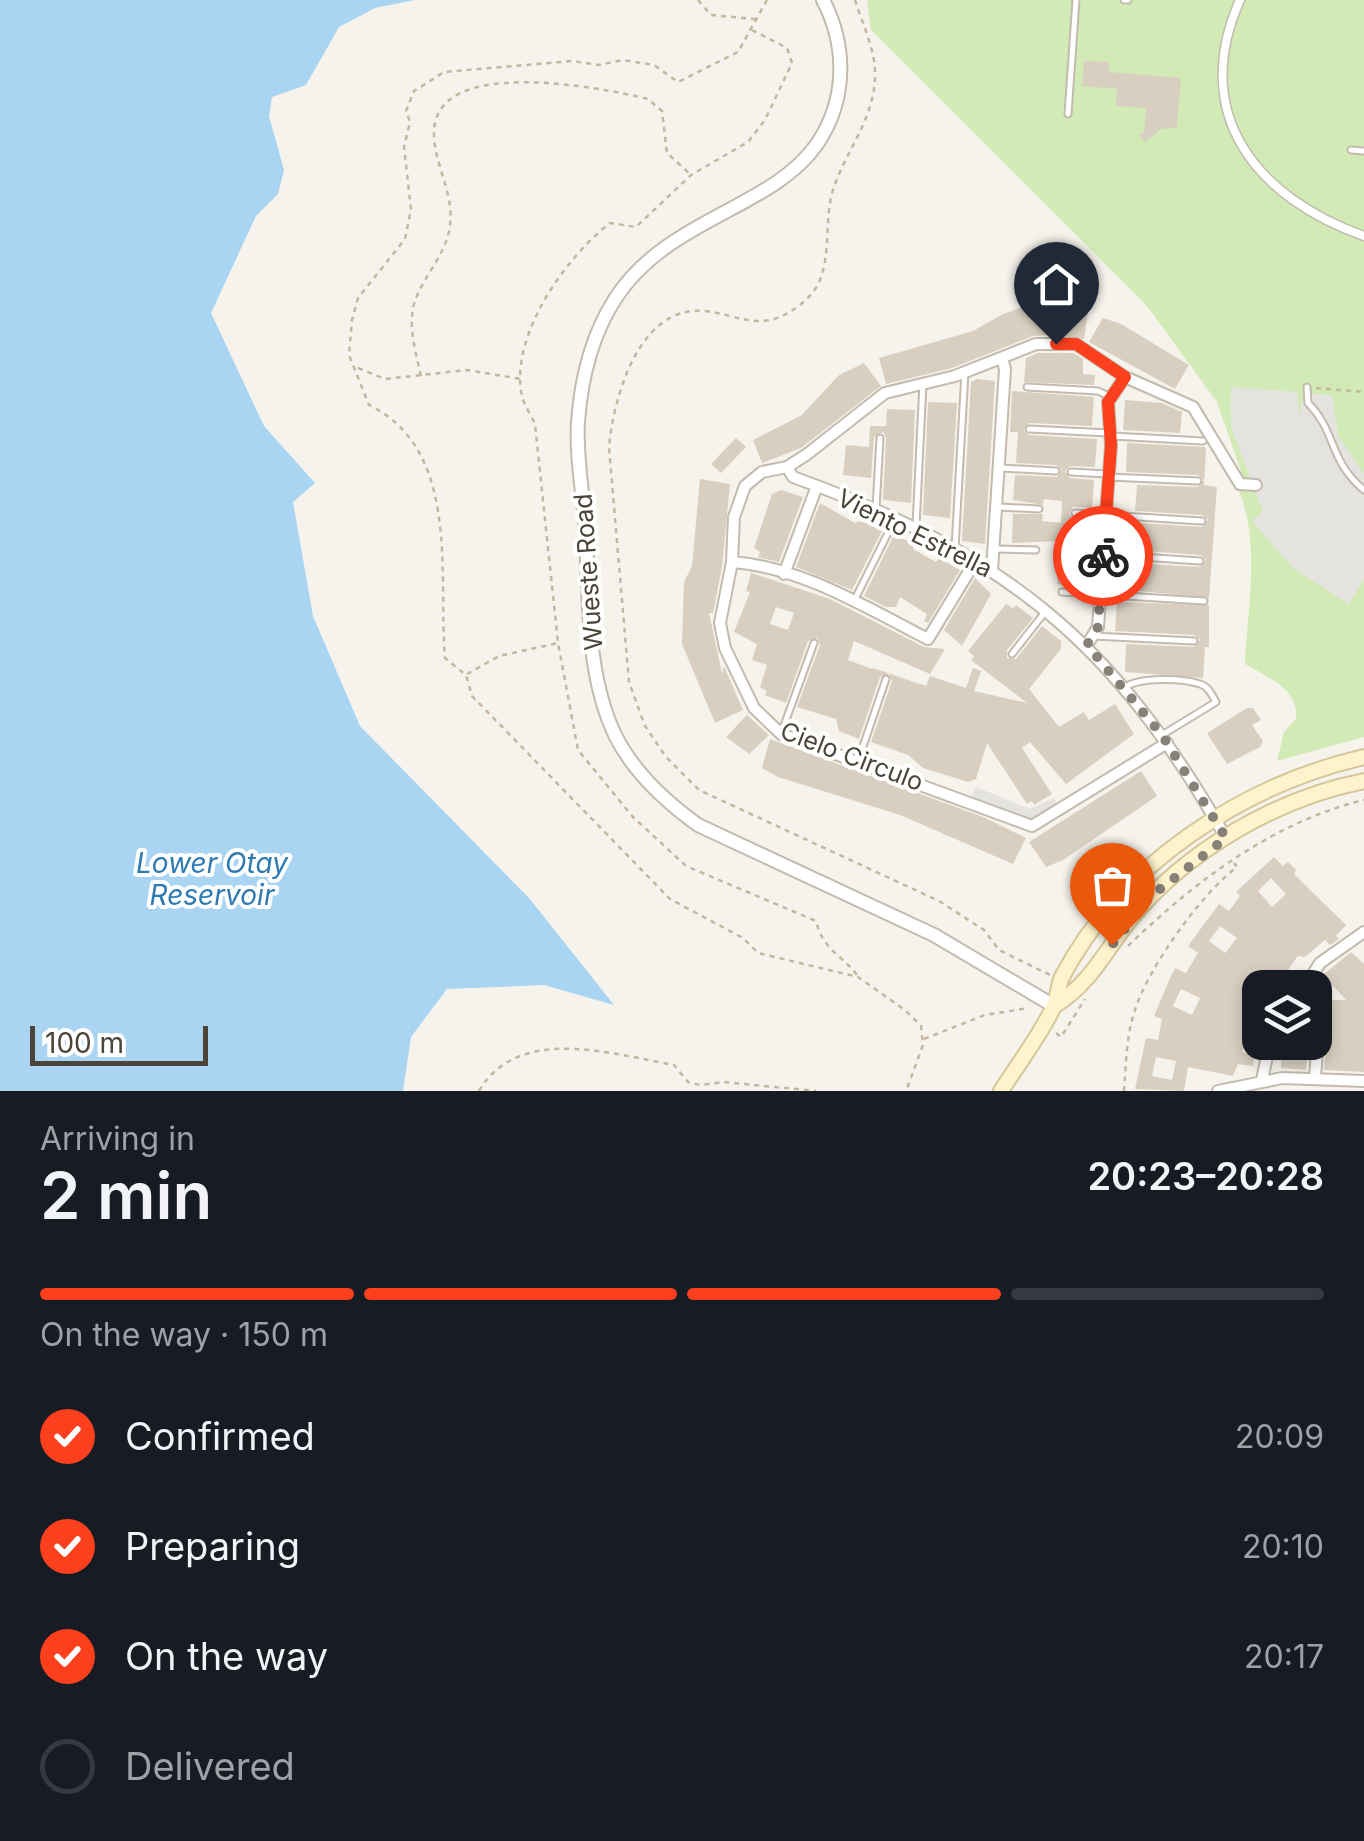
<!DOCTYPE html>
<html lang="en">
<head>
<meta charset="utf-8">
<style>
  :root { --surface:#171b24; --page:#20242c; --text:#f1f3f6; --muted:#9ea1a6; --line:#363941; --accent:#fc3f1d }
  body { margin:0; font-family:Inter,sans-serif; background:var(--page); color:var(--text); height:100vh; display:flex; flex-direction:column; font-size:38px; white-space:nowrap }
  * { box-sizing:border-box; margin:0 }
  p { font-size:32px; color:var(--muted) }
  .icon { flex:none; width:55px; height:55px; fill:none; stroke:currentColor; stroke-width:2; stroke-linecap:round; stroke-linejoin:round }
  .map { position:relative; height:1091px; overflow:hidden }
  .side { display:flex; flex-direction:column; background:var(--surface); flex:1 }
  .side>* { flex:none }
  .controls { position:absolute; left:1242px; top:970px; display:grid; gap:20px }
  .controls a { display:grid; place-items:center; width:90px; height:90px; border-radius:20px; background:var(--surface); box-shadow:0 5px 15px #0003; font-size:50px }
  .scale { position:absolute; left:30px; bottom:25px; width:178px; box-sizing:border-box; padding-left:10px; border:5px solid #4b4439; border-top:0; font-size:28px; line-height:35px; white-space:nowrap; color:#4b4439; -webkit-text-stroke:8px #fff; paint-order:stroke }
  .pin { position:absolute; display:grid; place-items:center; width:85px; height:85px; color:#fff; margin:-102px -42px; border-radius:50% 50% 50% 0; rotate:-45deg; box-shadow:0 0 10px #0007 }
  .pin .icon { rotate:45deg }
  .courier { position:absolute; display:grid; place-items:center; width:100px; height:100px; margin:-50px; border:8px solid #fc3f1d; border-radius:50%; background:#fff; color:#222; box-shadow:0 2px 12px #0007 }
  .headline em { font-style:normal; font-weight:600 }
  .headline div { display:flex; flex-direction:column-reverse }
  .headline { display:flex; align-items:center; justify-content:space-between; height:170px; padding:0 40px }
  h1 { font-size:65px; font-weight:600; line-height:75px }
  .bar { display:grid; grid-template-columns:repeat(4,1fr); gap:15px 10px; align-content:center; height:120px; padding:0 40px }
  .bar i { height:12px; border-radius:8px; background:var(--line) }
  .bar .on { background:var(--accent) }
  .bar p { grid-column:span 4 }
  ol { padding:0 40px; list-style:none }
  li { display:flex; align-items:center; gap:30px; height:110px }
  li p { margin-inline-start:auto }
  li .icon { padding:10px; border-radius:50%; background:var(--accent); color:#fff; stroke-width:4 }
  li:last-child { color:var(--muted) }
  li i { width:55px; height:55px; border:5px solid var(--line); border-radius:50% }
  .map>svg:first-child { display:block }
  .green { fill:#d2eab5 }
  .parking { fill:#e5e3e0 }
  .water { fill:#a9d4f2 }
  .building { fill:#d8cfc1; fill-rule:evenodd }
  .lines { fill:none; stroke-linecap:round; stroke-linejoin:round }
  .service-casing { stroke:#c2bbae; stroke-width:9 }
  .pedestrian-casing { stroke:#c2bbae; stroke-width:11 }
  .minor-casing { stroke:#c2bbae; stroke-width:14 }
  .tertiary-casing { stroke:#c2bbae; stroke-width:16 }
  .secondary-casing { stroke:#d6c79b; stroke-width:18 }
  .path { stroke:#c4b79f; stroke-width:2.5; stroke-dasharray:5 5; stroke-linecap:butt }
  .service { stroke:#fff; stroke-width:5 }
  .pedestrian { stroke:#fff; stroke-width:8 }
  .minor { stroke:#fff; stroke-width:10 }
  .tertiary { stroke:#fff; stroke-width:12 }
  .secondary { stroke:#fff3cd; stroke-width:14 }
  .done { stroke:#878178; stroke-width:10; stroke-dasharray:0 18 }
  .route { stroke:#fc3f1d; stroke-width:12 }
  .labels { text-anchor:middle; stroke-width:8; stroke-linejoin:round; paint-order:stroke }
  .street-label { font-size:25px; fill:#4b4439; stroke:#fff }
  .water-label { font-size:28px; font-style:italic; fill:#2e7ab2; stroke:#fff }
</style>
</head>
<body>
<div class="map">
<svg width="1364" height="1091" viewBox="0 0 1364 1091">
  <rect width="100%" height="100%" fill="#f6f3ec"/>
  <path class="green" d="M867 0H1364V737L1277 761 1284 732 1296 719C1299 688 1268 678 1245 664 1247 606 1264 528 1231 476L1241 471 1217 402 1147 306 871 30Z"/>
  <g class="parking">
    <polygon points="1231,387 1298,392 1299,416 1304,393 1332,395 1338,435 1364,474 1364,579 1349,604 1294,569 1252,521 1263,511 1231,427"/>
    <polygon points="976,787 1030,809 1054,798 1058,807 1033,820 1013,815 971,797"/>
  </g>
  <polygon class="water" points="0,0 415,0 375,8 339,27 306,85 272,97 269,116 284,170 278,194 256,216 211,313 264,426 315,483 293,502 313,616 360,726 529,898 614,1005 544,985 447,989 411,1037 403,1091 0,1091"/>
  <g class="building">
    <polygon points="1084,61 1109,62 1109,72 1181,78 1177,127 1161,129 1145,142 1139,135 1144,132 1146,108 1116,106 1117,89 1082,86"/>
    <polygon points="1040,301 1050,335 1033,336 952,368 886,384 879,358 973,331 1003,314"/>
    <polygon points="1059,305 1088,313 1084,339 1055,335"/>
    <polygon points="1103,318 1121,324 1189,365 1175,389 1089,342"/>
    <polygon points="1038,353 1073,353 1083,359 1083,374 1095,375 1094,385 1024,382 1026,358"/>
    <polygon points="864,363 881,386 801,448 762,463 753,440 802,415 839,375"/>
    <polygon points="977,379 995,381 985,544 962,541 971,382"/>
    <polygon points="1012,391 1094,397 1092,426 1029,423 1023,430 1029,435 1097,439 1095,467 1070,466 1065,471 1070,478 1094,480 1092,508 1073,507 1069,514 1074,519 1091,520 1090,547 1067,546 1062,551 1067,558 1089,560 1087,587 1057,584 1060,541 1012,543 1013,514 1043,514 1042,521 1061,523 1062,501 1044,499 1043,505 1013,500 1015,475 1057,477 1062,470 1056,465 1016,463 1018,432 1010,432"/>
    <polygon points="1125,400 1162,403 1182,412 1180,433 1123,430"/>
    <polygon points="928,402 957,403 950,518 923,515"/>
    <polygon points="887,409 915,410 911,503 883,500 886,438 883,432 874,437 871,478 843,475 846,445 869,447 870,426 886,426"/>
    <polygon points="736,438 746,447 721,473 711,464"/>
    <polygon points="1127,443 1205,447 1206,452 1204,485 1217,487 1209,598 1130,590 1132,563 1200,567 1206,560 1200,555 1120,549 1122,522 1202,527 1208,520 1202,515 1135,511 1137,485 1198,487 1204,480 1198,475 1126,472"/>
    <polygon points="700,479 730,484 722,567 713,613 709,613 722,673 724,666 743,710 715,723 682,644 684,582 692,566"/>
    <polygon points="781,490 803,497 779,562 758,557 760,552 754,548 772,494"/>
    <polygon points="820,503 855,523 863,520 883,529 852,590 796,567"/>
    <polygon points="894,535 915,544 913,549 936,562 939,558 960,570 928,623 924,621 927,614 900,597 896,607 886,607 864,596"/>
    <path d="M751 573 830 599 924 647 945 649 930 674 854 641 848 660 872 669 873 668 926 686 930 676 966 688 973 668 981 671 974 691 1027 703 971 660 974 656 968 651 1006 604 1013 608 1016 605 1033 618 1007 650V658L1016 659 1042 626 1061 641V649L1029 689 1059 727 1084 712 1089 720 1115 704 1134 734 1066 784 1030 742 1022 748 1052 794 1034 805 1032 801 1027 804 987 743 976 779 968 782 923 768 908 755 871 742 892 681 889 674 880 677 859 739 839 731 836 719 797 707 820 645 817 638 808 641 786 703 765 695 767 691 760 687 767 665 752 660 757 644 734 632 750 592 746 591ZM776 607 794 613 788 630 770 624Z"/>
    <polygon points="975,578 991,594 962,646 944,630"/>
    <polygon points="1117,602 1209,605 1209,647 1205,647 1203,678 1125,672 1126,644 1194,647 1200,640 1194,635 1115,631"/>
    <polygon points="1247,708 1253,708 1261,720 1252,725 1263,741 1260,747 1227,764 1207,733"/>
    <polygon points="747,715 769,735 749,754 726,737"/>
    <polygon points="770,739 983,817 1026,838 1013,864 900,815 778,777 762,768"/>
    <polygon points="1141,771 1157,796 1063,860 1046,867 1029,842"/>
    <path d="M1274 857 1283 866 1288 862 1296 870 1294 874 1346 925 1336 936 1339 939 1330 945 1325 940 1305 957 1298 956 1275 988H1260L1259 1012 1242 1052 1255 1054 1253 1066 1238 1064 1233 1076 1188 1067 1184 1091 1135 1089 1146 1038 1158 1040 1162 1019 1154 1016 1170 978 1175 968 1186 973 1198 953 1188 946 1219 904 1229 911 1240 896 1236 892ZM1271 878 1286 894 1272 907 1258 891ZM1220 926 1237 938 1225 953 1209 941ZM1181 989 1200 998 1192 1015 1173 1006ZM1156 1057 1176 1061 1172 1080 1152 1076Z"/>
    <polygon points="1351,952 1364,964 1364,1072 1324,1070 1328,1020 1323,1000 1346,1000 1323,975"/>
    <polygon points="1282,1042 1309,1042 1306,1070 1281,1068"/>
  </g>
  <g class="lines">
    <g class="service-casing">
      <g id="service">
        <polyline points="1124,0 1128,0"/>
        <polyline points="1068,114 1076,0"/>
        <polyline points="1351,150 1364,151"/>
        <polyline points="1027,387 1098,391 1111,397"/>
        <path d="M1307 387 1308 403C1337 432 1328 460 1364 490"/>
        <polyline points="1029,429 1109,433"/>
        <polyline points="1112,436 1203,441"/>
        <polyline points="1001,468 1056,471"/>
        <polyline points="1071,472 1107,474"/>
        <polyline points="1109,477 1198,481"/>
        <polyline points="999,507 1039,509"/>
        <polyline points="876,508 880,438"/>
        <polyline points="1075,513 1202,521"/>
        <polyline points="916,526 923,383"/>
        <polyline points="955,548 965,372"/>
        <polyline points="996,549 1036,550"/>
        <polyline points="1068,552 1200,561"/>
        <polyline points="1062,592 1204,601"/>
        <polyline points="855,599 895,519"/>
        <polyline points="1093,636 1194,641"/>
        <polyline points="1012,654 1045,612"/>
        <path d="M1125 687C1141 677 1182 678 1200 684 1208 686 1212 695 1216 702L1162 735"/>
        <polyline points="782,731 814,643"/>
        <polyline points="858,761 886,679"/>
      </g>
    </g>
    <g class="pedestrian-casing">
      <path id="pedestrian" d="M1240 0C1189 115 1257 198 1364 236"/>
    </g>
    <g class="minor-casing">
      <g id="minor">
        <path d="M787 467 793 477C1006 554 1114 641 1226 838"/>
        <path d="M732 562C802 567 867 608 928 639L976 560"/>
        <polyline points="992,570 1005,369 1002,358"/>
        <polyline points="784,574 817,486"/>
        <polyline points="1087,645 1098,627 1111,445 1108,402 1125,377"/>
        <polyline points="1167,743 1032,826 781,734 754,708 725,648 720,623 732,562 734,517 745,486 762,472 787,467 806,455 885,393 955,376 1036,344 1076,344 1125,377 1193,407 1240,484 1256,485"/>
        <polyline points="1304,988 1320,963 1364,932"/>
        <polyline points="1315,1079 1319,1020 1315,1005"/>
        <polyline points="1262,1080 1270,1042"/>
        <polyline points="1218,1091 1282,1078 1364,1081"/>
      </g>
    </g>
    <g class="tertiary-casing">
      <path id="tertiary" d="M823 0C847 46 847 100 817 144 772 209 667 218 615 299 592 335 581 380 578 422 576 454 582 488 585 520 590 591 584 672 616 737 634 772 666 802 698 825L934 935 1054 1006"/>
    </g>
    <g class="secondary-casing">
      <g id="secondary">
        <path d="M1054 1006C1091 983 1103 954 1129 921 1185 851 1277 798 1364 781"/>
        <path d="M1001 1091C1018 1064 1040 1036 1054 1006 1058 997 1058 986 1062 977 1121 864 1243 785 1364 757"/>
      </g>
    </g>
    <g class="path">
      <polyline points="698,0 711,15 755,19"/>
      <path d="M767 0 738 52 678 82 654 65 623 60 599 65 572 61 444 72 414 91 406 111 410 122 404 147 411 209 405 239 358 298 352 320 349 355 369 405C461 450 438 574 445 658L466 675 472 696 670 899 743 938 758 953 858 977 905 1010 921 1026 923 1045 906 1091"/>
      <path d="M855 0C862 23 875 49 875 73 876 116 847 149 834 187 824 215 831 249 821 277 817 291 803 304 791 311 760 332 736 314 704 311 639 305 613 398 609 448L629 682 645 726 666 757 699 790 939 901 984 930 999 950 1050 975"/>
      <path d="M752 30 787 48 792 63 765 120 748 142 691 175 636 227 610 223C566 257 509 336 522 396 524 405 531 415 535 424L558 643 578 750 633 817 686 866 816 921C823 950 841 954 858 976"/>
      <polyline points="358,368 385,379 467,370 521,379"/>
      <path d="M421 376C416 354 409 330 413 308 419 280 447 256 450 225 454 193 435 166 434 136 430 53 603 88 648 99L662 111 667 153 690 174"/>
      <polyline points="1316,388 1364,392"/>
      <polyline points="467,674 499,656 558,643"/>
      <path d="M1128 946C1194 882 1273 822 1364 800"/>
      <polyline points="1056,1033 1061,1037 1085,999"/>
      <polyline points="924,1039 985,1015 1029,1008"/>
      <path d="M479 1091C518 1024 612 1054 674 1065L688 1082 700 1085 724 1082 816 1091"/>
      <path d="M1124 1091C1126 1066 1126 1038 1134 1013 1147 969 1200 895 1237 867L1234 863"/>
    </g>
    <use href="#service" class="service"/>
    <use href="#pedestrian" class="pedestrian"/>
    <use href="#minor" class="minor"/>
    <use href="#tertiary" class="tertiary"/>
    <use href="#secondary" class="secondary"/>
  </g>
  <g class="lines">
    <polyline class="done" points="1103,556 1098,627 1087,645 1162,735 1226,838 1150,897 1112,945"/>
    <polyline class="route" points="1056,344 1076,344 1125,377 1108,402 1111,445 1103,556"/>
  </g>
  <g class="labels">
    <g class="street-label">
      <text transform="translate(915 533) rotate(26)" y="9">Viento Estrella</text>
      <text transform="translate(588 572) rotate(-94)" y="9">Wueste Road</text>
      <text transform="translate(852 756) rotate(21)" y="9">Cielo Circulo</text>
    </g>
    <g class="water-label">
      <text x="212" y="873">Lower Otay<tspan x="212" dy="32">Reservoir</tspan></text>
    </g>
  </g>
</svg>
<div class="controls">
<a><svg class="icon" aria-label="layers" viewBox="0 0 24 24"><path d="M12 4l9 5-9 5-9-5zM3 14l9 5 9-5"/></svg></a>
</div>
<div class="scale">100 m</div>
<div class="pin" style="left:1112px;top:945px;background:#ea580c"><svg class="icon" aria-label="bag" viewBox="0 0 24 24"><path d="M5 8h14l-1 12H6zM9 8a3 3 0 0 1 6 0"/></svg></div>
<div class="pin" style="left:1056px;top:344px;background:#1f2937"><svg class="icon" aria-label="home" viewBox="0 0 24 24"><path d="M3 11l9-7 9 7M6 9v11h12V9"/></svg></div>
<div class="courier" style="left:1103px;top:556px"><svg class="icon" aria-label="bike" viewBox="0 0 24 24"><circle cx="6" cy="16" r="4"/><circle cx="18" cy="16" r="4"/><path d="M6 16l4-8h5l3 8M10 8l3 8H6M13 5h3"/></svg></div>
</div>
<section class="side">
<div class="headline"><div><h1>2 min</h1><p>Arriving in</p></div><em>20:23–20:28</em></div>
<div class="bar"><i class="on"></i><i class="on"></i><i class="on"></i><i></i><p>On the way · 150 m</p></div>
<ol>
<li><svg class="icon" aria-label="check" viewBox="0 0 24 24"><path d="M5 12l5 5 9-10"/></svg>Confirmed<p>20:09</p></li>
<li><svg class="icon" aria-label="check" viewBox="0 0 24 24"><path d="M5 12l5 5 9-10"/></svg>Preparing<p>20:10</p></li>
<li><svg class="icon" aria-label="check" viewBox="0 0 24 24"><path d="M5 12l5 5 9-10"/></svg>On the way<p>20:17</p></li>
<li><i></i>Delivered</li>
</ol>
</section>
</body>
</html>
